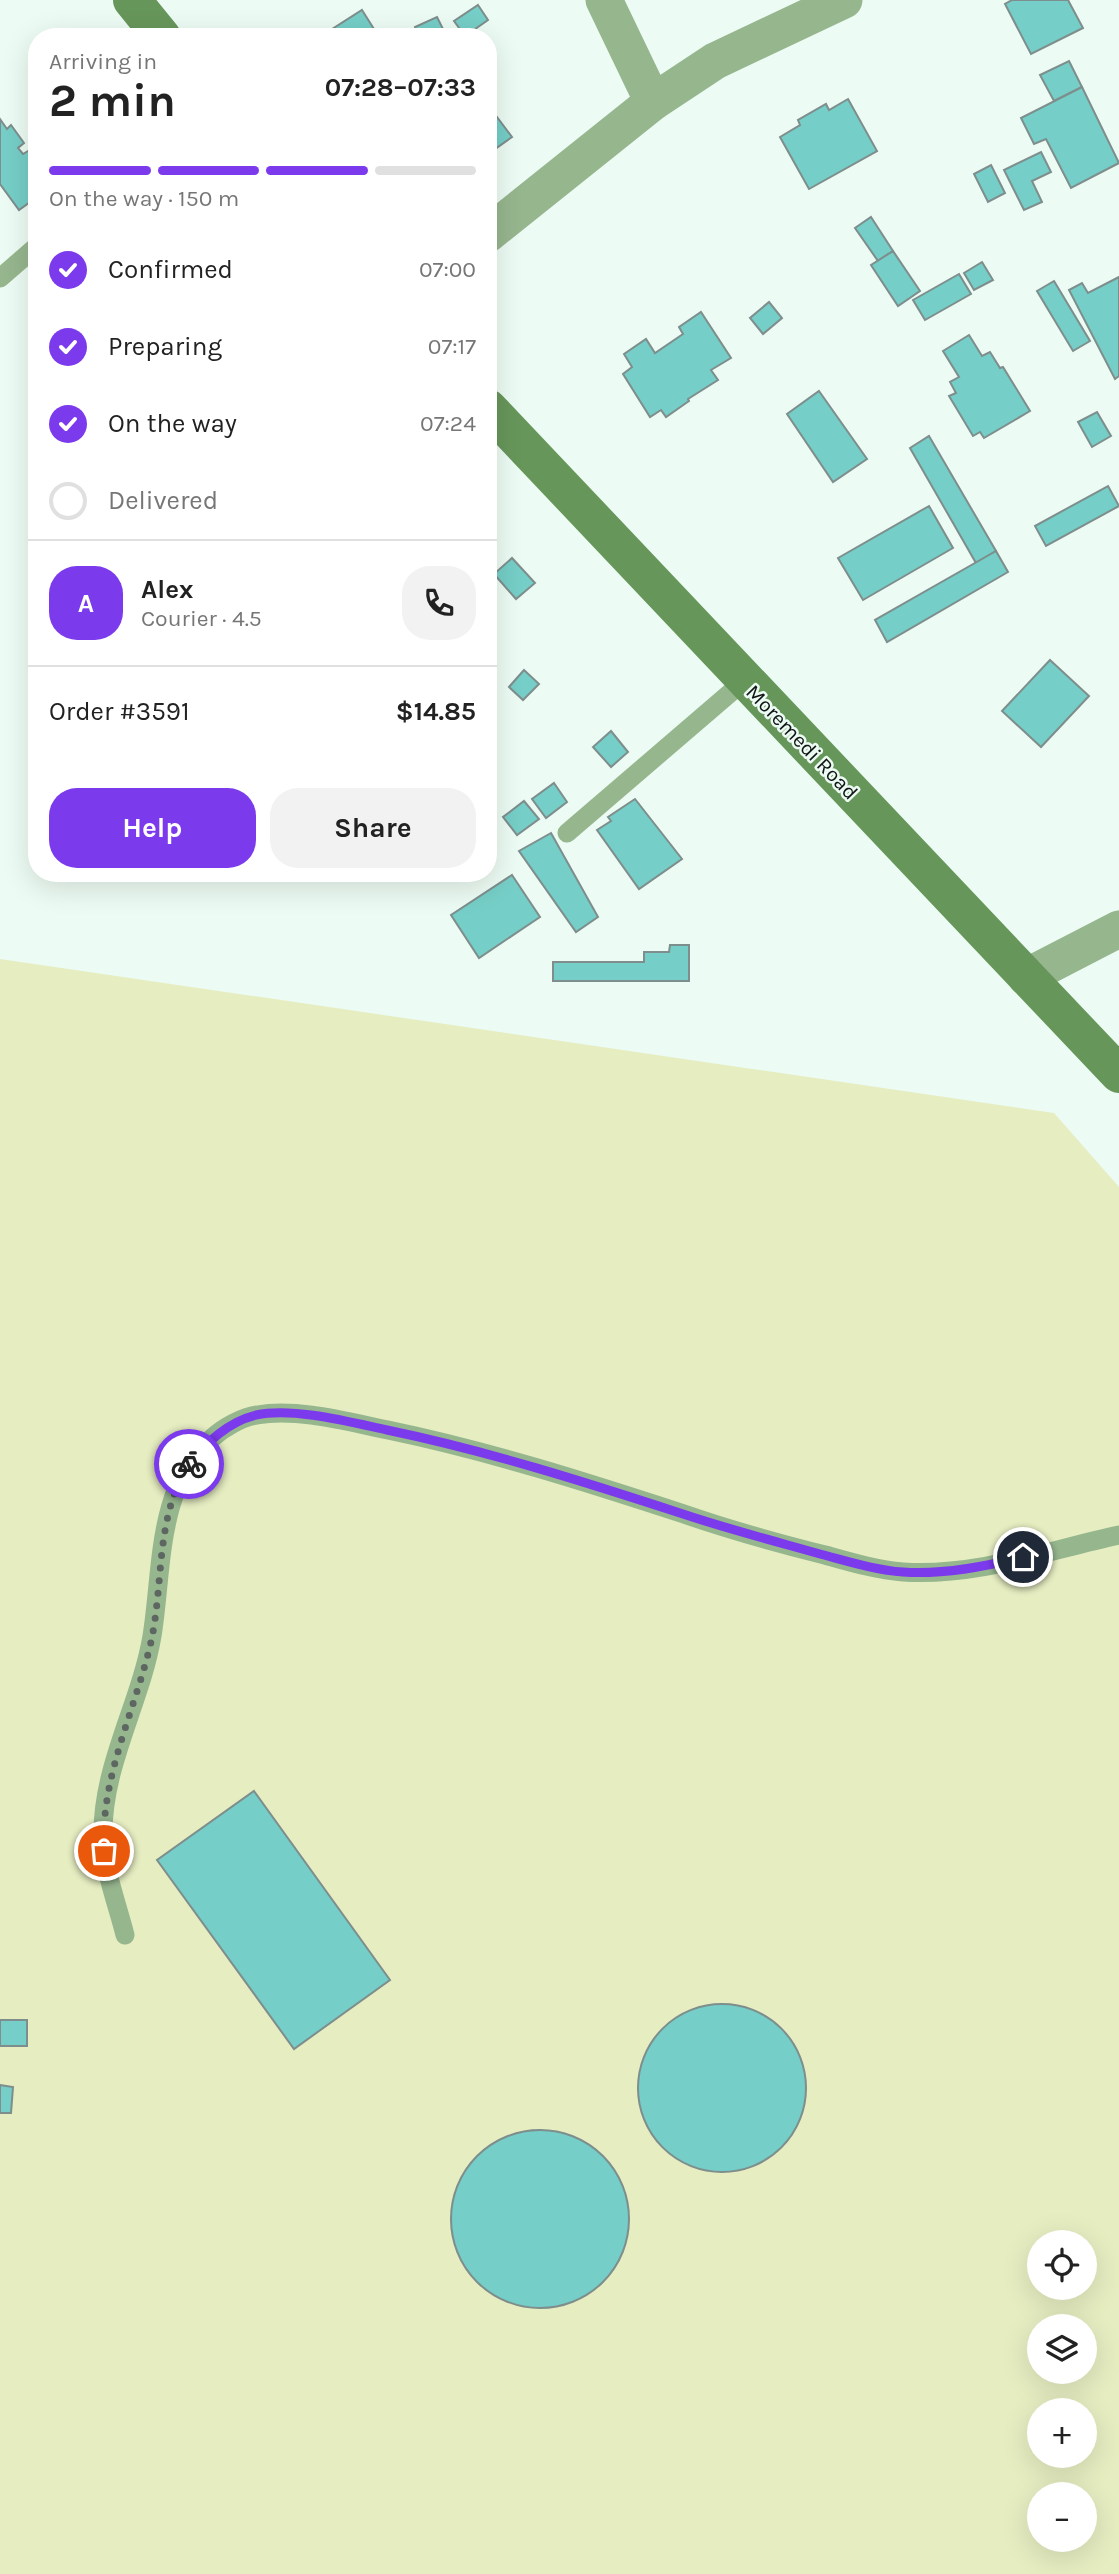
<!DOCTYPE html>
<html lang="en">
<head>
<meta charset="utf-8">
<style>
  :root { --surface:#fff; --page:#f2f2f2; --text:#222; --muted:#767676; --line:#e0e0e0; --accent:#7c3aed }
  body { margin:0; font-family:Karla,sans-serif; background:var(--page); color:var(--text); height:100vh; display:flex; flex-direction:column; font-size:26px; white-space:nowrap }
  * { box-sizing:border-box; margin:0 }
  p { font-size:23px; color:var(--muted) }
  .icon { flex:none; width:38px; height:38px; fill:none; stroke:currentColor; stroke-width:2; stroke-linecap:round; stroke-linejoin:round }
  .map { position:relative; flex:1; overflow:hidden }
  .side { position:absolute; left:28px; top:28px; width:469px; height:854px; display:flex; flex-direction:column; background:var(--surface); border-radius:28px; box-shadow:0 7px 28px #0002 }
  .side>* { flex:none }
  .fabs { position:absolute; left:1027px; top:2230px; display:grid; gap:14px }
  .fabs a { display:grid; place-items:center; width:70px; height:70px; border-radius:50%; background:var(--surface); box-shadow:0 7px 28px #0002; font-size:35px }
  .pin { position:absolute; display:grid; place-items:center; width:60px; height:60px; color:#fff; margin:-30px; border:4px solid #fff; border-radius:50%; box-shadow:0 2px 7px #0007 }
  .courier { position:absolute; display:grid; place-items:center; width:70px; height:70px; margin:-35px; border:5px solid #7c3aed; border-radius:50%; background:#fff; color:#222; box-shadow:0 2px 9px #0007 }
  .headline em { font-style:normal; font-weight:700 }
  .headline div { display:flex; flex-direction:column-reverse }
  .headline { display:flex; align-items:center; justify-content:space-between; height:119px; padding:0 21px }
  h1 { font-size:46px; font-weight:700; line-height:52px }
  .bar { display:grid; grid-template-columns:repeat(4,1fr); gap:10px 7px; align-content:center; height:84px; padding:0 21px }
  .bar i { height:9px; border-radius:5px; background:var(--line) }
  .bar .active { background:var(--accent) }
  .bar p { grid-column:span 4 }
  .line { display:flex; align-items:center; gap:18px; padding:0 21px; border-top:2px solid var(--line) }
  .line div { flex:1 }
  .round { display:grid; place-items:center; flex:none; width:74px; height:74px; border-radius:28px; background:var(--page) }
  ol { padding:0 21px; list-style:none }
  li { display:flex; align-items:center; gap:21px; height:77px }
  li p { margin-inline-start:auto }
  li .icon { padding:7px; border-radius:50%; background:var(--accent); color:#fff; stroke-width:4 }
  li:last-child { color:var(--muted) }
  li i { width:38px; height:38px; border:4px solid var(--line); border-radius:50% }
  .cta { display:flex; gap:14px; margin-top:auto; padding:14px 21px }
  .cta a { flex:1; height:80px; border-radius:28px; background:var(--accent); color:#fff; font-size:28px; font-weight:700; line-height:80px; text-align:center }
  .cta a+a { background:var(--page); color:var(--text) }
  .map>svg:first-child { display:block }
  .green { fill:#e6edc1; fill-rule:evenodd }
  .building { fill:#75cec7; stroke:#7e8e8c; stroke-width:2 }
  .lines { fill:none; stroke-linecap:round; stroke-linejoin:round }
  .lane { stroke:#96b68e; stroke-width:19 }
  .street { stroke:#96b68e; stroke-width:37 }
  .secondary { stroke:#67965a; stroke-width:38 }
  .done { stroke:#5e6662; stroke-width:7; stroke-dasharray:0 12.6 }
  .route { stroke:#7c3aed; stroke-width:9 }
  .labels { text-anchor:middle; stroke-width:5; stroke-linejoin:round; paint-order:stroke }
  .street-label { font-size:21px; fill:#111614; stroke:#ecfbf3 }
</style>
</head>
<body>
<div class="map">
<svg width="1119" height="2574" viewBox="0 0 1119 2574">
  <rect width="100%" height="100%" fill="#ecfbf3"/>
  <path class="green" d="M0 959 1054 1113 1119 1187V2574H0ZM1040 2242H1085V2287H1040ZM1040 2326H1085V2371H1040ZM1040 2410H1085V2455H1040ZM1040 2494H1085V2539H1040Z"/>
  <g class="building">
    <polygon points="1012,0 1068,0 1083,28 1031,54 1005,4"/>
    <polygon points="478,5 488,20 465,36 454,21"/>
    <polygon points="362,10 379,37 333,37 329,31"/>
    <polygon points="437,17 446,35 419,37 415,27"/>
    <polygon points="1069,61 1082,87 1054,101 1040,75"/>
    <polygon points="1082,87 1119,163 1071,188 1046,139 1034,144 1021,118"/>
    <polygon points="848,99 877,151 809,189 780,137 800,125 798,120 826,104 829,110"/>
    <polygon points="488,105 512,137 488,154"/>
    <polygon points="0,119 7,129 11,125 24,143 18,148 23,154 33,148 37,153 37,197 19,210 0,184"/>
    <polygon points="1041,152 1051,172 1032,181 1042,202 1024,210 1004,170"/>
    <polygon points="991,165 1005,193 988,202 974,174"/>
    <polygon points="871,217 893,251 878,261 855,228"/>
    <polygon points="893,251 920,291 898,306 871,265"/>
    <polygon points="982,262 993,280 974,290 964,273"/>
    <polygon points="959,274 971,294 925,320 913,300"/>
    <polygon points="1119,277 1119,376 1115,379 1069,290 1082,283 1088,293"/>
    <polygon points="1054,281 1090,341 1073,351 1037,291"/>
    <polygon points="769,302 782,318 763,334 750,318"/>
    <polygon points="701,312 731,358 711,370 718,380 688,399 689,401 666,417 661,410 650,417 623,374 632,367 624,354 646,339 655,353 683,334 679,327"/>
    <polygon points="969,335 982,356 990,352 1000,368 1003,367 1030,411 984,438 980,432 973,436 949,396 956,393 950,382 959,377 943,351"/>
    <polygon points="819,391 867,459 833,482 787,414"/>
    <polygon points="1097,412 1111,436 1092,447 1078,422"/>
    <polygon points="929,436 996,551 976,563 910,448"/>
    <polygon points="1108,486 1119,506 1046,546 1035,526"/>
    <polygon points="929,506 953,548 863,600 838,558"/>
    <polygon points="996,551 1008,572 887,642 875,620"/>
    <polygon points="512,558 535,583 516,599 494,574"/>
    <polygon points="1050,660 1089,696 1041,747 1002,711"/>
    <polygon points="524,670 539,684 523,700 509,687"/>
    <polygon points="611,731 628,752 611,767 593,747"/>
    <polygon points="554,783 567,802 546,818 532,799"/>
    <polygon points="635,799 682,859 639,889 597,830 611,821 608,817"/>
    <polygon points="524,801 539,819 517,835 503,817"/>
    <polygon points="551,833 598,917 576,932 519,851"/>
    <polygon points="512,875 540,917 479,958 451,915"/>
    <polygon points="670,945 689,945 689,981 553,981 553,962 644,962 644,952 669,952"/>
    <polygon points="254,1791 390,1980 294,2049 157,1860"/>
    <circle cx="722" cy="2088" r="84"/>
    <rect x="0" y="2020" width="27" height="26"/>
    <polygon points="0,2085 13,2087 11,2113 0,2113"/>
    <circle cx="540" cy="2219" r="89"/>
  </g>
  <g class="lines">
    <g class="lane">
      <polyline points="0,278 37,246"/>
      <polyline points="567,833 744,681"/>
      <path d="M125 1935C117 1903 103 1868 103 1835 102 1766 141 1702 152 1636 163 1568 156 1487 212 1438 223 1428 242 1417 257 1415 299 1408 348 1422 388 1430 489 1451 586 1482 684 1514 730 1530 777 1543 825 1555 850 1562 877 1570 903 1572 976 1577 1049 1550 1119 1535"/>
    </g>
    <g class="street">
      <polyline points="604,0 653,102"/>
      <polyline points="488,234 653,102 715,61 844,0"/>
      <polyline points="1026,977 1119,929"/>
    </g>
    <g class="secondary">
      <polyline points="132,0 162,37"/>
      <polyline points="488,408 1119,1074"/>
    </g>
  </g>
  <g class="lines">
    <path class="done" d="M104 1851C100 1778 135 1711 151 1642 164 1583 155 1517 189 1464"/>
    <path class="route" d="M189 1464C208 1442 227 1422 256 1415 293 1407 350 1422 387 1430 488 1451 585 1482 683 1514 728 1529 774 1541 820 1554 847 1561 875 1570 903 1572 943 1575 984 1567 1023 1557"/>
  </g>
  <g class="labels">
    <g class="street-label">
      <text transform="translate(802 742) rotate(46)" y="7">Moremedi Road</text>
    </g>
  </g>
</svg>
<div class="fabs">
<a><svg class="icon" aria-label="locate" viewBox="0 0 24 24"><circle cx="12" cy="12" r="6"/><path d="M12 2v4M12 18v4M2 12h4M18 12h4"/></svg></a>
<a><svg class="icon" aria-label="layers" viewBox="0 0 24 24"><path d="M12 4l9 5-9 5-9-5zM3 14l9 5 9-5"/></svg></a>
<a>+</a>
<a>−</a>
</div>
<div class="pin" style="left:104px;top:1851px;background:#ea580c"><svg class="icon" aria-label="bag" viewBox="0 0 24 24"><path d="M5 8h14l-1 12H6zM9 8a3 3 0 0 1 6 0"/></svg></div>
<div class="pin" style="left:1023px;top:1557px;background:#1f2937"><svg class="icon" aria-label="home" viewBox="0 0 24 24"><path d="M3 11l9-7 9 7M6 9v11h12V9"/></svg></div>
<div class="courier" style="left:189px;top:1464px"><svg class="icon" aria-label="bike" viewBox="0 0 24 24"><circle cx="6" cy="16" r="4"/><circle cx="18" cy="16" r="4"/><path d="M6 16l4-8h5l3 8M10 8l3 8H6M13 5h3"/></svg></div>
<section class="side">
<div class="headline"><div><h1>2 min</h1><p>Arriving in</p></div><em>07:28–07:33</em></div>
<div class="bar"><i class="active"></i><i class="active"></i><i class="active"></i><i></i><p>On the way · 150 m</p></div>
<ol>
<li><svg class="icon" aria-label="check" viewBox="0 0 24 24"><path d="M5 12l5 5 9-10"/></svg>Confirmed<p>07:00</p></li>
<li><svg class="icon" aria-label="check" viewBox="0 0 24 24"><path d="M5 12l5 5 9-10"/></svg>Preparing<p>07:17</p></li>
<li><svg class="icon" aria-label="check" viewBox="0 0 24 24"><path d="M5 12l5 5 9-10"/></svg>On the way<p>07:24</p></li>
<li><i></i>Delivered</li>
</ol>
<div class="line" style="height:126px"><b class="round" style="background:var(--accent);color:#fff">A</b><div><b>Alex</b><p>Courier · 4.5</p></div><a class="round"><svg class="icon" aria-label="phone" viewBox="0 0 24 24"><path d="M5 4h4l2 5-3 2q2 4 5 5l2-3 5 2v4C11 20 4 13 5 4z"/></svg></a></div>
<div class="line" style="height:91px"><div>Order #3591</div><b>$14.85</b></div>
<div class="cta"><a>Help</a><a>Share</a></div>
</section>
</div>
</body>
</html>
